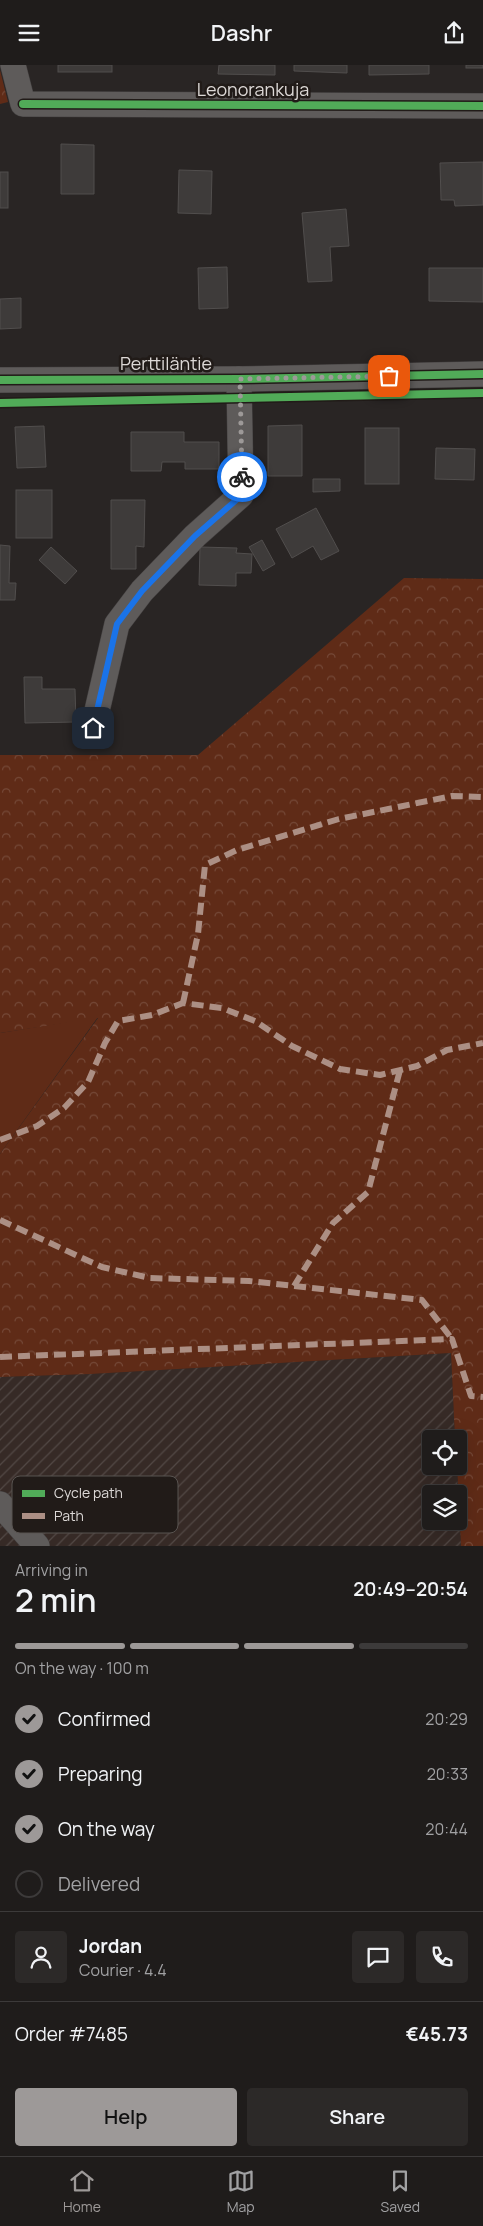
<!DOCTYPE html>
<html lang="en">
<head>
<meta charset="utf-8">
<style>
  :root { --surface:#1f1c1b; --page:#2c2928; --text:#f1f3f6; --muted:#a1a1a3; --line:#3c3a3a; --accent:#9d9998 }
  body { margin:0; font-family:Manrope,sans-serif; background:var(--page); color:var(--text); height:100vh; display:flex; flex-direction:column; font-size:19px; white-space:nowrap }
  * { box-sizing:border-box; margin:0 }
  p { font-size:16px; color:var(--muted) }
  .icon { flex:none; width:28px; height:28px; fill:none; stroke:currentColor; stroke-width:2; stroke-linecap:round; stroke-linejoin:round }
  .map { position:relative; height:1481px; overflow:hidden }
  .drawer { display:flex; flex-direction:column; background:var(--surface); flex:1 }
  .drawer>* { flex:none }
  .controls { position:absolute; left:422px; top:1365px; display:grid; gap:10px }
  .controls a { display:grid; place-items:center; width:45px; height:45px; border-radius:5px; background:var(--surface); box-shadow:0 5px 20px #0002,0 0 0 1px var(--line); font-size:25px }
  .pin { position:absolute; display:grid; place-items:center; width:42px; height:42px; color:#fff; margin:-21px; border-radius:10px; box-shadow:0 2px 8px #0006 }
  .courier { position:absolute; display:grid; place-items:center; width:50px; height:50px; margin:-25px; border:4px solid #1a73e8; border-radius:50%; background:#fff; color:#222; box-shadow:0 1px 6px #0007 }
  .summary em { font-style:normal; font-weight:600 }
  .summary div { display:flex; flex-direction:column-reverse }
  .summary { display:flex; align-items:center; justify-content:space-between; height:85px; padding:0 15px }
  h1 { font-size:32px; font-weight:600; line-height:38px }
  .bar { display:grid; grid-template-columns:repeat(4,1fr); gap:8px 5px; align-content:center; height:60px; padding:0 15px }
  .bar i { height:6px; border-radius:4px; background:var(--line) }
  .bar .on { background:var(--accent) }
  .bar p { grid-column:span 4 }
  .line { display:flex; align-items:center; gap:12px; padding:0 15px; border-top:1px solid var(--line) }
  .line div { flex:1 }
  .round { display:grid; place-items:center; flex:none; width:52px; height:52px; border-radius:5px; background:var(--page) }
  ol { padding:0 15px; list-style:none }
  li { display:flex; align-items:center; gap:15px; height:55px }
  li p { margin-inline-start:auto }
  li .icon { padding:5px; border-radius:50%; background:var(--accent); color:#111; stroke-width:4 }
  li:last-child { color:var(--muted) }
  li i { width:28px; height:28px; border:2px solid var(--line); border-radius:50% }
  .primary-button { display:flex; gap:10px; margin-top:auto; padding:10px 15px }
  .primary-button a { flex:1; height:58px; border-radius:5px; background:var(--accent); color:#111; font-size:20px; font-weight:600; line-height:58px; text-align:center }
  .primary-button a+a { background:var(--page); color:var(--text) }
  header { display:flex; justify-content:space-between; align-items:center; height:65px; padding:0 15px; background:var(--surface); font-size:22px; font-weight:600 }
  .dock { display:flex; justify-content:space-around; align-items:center; height:70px; border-top:1px solid var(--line); background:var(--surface); font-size:14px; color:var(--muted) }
  .dock a { display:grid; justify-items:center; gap:2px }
  .dock .on { color:var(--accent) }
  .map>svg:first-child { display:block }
  .industrial { fill:url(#industrial-furrows) }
  .green { fill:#5f2b17 }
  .forest { fill:url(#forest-crowns) }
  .building { fill:#3e3b3a; stroke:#514e4d }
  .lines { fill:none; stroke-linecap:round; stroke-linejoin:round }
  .minor-casing { stroke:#454242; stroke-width:26 }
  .minor { stroke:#5e5b5a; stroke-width:25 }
  .quiet { stroke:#ac8f84; stroke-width:6; stroke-dasharray:12 6; stroke-linecap:butt }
  .cycleway-casing { stroke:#211b18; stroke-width:11 }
  .cycleway { stroke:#51ab58; stroke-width:8 }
  .done { stroke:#9d9998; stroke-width:5; stroke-dasharray:0 9 }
  .route { stroke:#1a73e8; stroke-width:6 }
  .labels { text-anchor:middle; stroke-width:5; stroke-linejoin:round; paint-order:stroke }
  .street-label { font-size:18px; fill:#dcd8d6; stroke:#211b18 }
  .key { fill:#211b18; stroke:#595451; stroke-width:1 }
  .key-label { font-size:14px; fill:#dcd8d6 }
</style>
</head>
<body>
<header><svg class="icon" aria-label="menu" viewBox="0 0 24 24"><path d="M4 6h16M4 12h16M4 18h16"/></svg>Dashr<svg class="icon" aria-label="share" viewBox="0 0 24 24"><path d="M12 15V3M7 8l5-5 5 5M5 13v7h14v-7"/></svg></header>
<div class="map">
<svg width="483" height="1481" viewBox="0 0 483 1481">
  <defs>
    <pattern id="industrial-furrows" width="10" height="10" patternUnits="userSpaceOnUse" patternTransform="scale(1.25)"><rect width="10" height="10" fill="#362a26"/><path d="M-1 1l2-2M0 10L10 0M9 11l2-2" fill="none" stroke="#524845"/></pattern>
    <pattern id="forest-crowns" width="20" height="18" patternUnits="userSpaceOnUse" patternTransform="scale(1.25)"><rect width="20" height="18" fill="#5f2b17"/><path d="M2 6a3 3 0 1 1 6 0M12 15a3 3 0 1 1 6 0" fill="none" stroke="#754938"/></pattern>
  </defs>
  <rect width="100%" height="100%" fill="#292524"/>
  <polygon class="industrial" points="451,1288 455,1374 431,1374 431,1401 457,1401 458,1429 431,1429 431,1456 459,1456 459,1437 461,1481 0,1481 0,1312 91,1309"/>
  <polygon class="green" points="98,952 0,1089 0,968"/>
  <g class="forest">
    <polygon points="0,5 8,37 0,39"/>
    <polygon points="404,513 483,514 483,1481 461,1481 457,1401 459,1401 459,1374 455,1374 451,1288 91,1309 0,1312 0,1089 98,953 0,968 0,690 198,690"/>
  </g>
  <g class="building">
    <rect x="58" y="0" width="54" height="7"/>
    <polygon points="219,0 275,0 275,10 218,9"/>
    <polygon points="294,0 347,0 347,8 294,6"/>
    <polygon points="369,0 429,0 429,9 369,10"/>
    <rect x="466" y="0" width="17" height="3"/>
    <polygon points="61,79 94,80 94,129 61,129"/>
    <polygon points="483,97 483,140 455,141 454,135 441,135 440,98"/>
    <polygon points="179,105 212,106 211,149 178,148"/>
    <rect x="0" y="107" width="8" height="36"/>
    <polygon points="346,144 349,181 330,182 332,216 308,217 302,148"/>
    <polygon points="227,202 228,243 199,244 198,203"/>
    <polygon points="429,203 483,203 483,237 429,236"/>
    <polygon points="21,233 21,263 0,264 0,234"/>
    <polygon points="302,360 302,411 268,411 268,361"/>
    <polygon points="44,361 46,402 17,403 15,362"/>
    <rect x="365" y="363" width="34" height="56"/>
    <polygon points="131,367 184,367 184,377 219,377 219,404 185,404 185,397 162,397 161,406 131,406"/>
    <polygon points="436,383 475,384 474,415 435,414"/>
    <polygon points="313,414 340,414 340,426 313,427"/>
    <rect x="16" y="425" width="36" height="48"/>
    <polygon points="111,435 145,435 144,482 136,481 136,504 111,504"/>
    <polygon points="316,443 339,486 321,495 313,481 292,493 276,464"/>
    <polygon points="262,475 275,499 263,506 249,482"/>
    <polygon points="0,480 10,481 9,518 16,518 15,535 0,535"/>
    <polygon points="51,482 77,506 65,519 39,495"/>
    <polygon points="200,482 237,483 236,488 252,489 251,508 236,508 236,521 199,520"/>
    <polygon points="24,612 42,612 42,624 75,624 76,657 25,658"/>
  </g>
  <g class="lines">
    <g class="minor-casing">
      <g id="minor">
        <polyline points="13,0 23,39 483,41"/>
        <polyline points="0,315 239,314 483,309"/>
        <polyline points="93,663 117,559 142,526 195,471 241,430 239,314"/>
        <polyline points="0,1439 37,1481"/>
      </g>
    </g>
    <use href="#minor" class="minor"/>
    <g class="quiet">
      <polyline points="183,938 198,869 205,800 237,785 339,754 452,731 483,732"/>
      <polyline points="0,1075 37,1061 64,1043 88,1017 105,978 118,956 152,950 183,938 222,943 255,956 292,981 340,1004 380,1010 417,1001 447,985 483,978"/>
      <polyline points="0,1155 102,1202 150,1213 249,1216 422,1235 452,1274"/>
      <polyline points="294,1221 333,1158 368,1127 400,1005"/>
      <polyline points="0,1292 452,1274 471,1331 483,1332"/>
    </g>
    <g class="cycleway-casing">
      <g id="cycleway">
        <polyline points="23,39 483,41"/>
        <polyline points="0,315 239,314 483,309"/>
        <polyline points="0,338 483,328"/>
      </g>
    </g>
    <use href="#cycleway" class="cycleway"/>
  </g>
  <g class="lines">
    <polyline class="done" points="242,412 240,314 389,311"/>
    <polyline class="route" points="93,663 117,559 142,526 195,471 242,430 242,412"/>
  </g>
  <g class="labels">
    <g class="street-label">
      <text x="253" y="31">Leonorankuja</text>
      <text x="166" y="305">Perttiläntie</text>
    </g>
  </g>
  <rect x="12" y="1411" width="166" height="57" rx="8" class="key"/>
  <rect x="22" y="1425" width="23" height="7" fill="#51ab58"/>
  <rect x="22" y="1448" width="23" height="6" fill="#ac8f84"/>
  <g class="key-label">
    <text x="54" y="1433">Cycle path</text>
    <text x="54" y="1456">Path</text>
  </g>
</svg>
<div class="controls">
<a><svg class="icon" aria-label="locate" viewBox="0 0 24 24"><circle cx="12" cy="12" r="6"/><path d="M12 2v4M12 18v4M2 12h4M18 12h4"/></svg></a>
<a><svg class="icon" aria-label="layers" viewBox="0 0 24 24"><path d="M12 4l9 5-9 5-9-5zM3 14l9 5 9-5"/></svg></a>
</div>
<div class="pin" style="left:389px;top:311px;background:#ea580c"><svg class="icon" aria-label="bag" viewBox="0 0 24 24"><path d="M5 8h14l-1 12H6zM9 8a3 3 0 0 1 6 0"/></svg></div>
<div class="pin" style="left:93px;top:663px;background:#1f2937"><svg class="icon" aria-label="home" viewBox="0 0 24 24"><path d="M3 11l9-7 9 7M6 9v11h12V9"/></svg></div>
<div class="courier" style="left:242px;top:412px"><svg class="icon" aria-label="bike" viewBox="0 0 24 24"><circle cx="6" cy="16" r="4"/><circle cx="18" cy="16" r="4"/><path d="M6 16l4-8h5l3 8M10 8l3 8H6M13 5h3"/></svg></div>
</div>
<section class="drawer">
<div class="summary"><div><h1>2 min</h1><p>Arriving in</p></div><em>20:49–20:54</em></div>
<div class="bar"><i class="on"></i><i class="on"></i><i class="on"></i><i></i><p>On the way · 100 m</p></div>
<ol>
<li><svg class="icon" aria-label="check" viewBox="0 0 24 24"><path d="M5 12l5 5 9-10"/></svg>Confirmed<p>20:29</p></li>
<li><svg class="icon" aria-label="check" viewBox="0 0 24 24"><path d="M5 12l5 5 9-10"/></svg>Preparing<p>20:33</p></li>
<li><svg class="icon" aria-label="check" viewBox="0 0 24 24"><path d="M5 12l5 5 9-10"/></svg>On the way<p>20:44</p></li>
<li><i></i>Delivered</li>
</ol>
<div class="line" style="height:90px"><a class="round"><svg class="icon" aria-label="person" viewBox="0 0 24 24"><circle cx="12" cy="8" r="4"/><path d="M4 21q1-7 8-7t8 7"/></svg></a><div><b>Jordan</b><p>Courier · 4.4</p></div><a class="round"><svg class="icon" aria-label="chat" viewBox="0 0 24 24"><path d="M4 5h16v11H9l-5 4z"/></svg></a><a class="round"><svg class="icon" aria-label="phone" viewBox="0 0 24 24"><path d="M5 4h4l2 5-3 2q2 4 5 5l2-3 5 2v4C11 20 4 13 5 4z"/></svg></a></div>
<div class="line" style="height:65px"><div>Order #7485</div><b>€45.73</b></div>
<div class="primary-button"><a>Help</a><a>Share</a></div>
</section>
<nav class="dock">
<a class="on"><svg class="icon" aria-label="home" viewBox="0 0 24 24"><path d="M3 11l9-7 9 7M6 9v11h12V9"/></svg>Home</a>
<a><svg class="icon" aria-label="map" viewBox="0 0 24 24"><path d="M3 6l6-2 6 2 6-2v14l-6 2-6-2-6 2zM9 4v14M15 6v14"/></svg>Map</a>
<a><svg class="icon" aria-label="saved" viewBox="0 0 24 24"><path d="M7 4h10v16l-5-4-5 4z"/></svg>Saved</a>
</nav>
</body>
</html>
